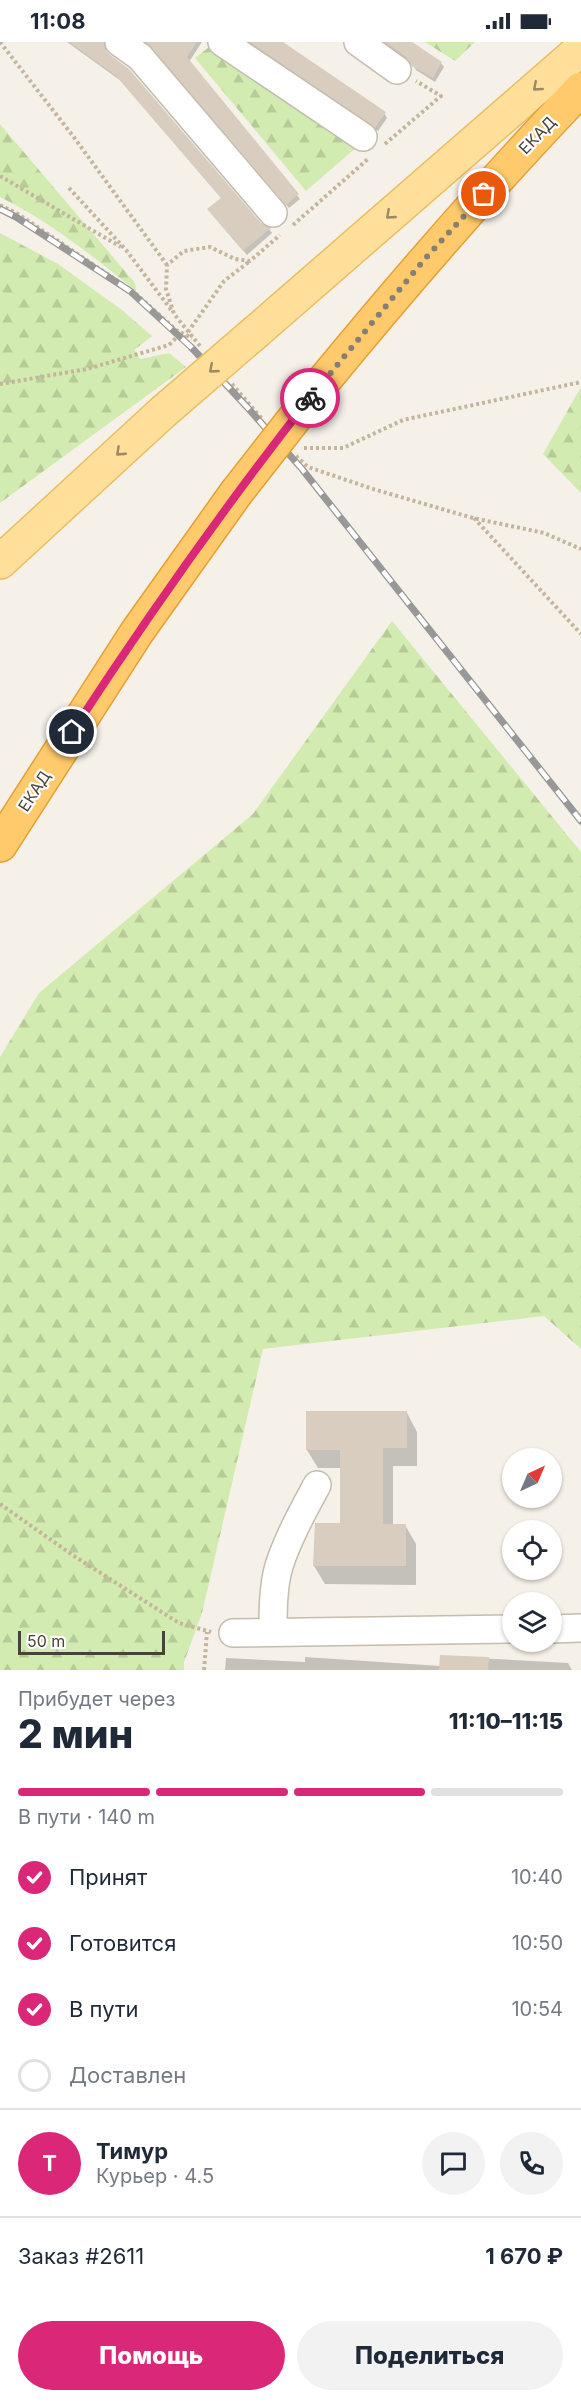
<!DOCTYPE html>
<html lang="ru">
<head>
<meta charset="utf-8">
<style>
  :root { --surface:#fff; --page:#f2f2f3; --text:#1f2937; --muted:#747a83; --line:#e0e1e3; --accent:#db2777 }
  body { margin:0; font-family:Inter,sans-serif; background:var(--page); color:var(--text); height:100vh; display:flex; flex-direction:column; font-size:22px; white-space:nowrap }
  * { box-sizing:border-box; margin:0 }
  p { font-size:20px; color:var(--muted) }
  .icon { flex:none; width:33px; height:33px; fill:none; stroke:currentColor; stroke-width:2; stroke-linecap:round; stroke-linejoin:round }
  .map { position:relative; height:1628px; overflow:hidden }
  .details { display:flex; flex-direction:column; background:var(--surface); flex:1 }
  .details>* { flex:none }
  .needle { width:39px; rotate:44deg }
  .buttons { position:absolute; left:502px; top:1406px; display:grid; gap:12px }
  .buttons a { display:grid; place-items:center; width:60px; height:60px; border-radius:50%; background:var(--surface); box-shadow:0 2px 4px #0004; font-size:30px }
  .scale { position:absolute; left:18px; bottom:15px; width:147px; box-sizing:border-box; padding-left:6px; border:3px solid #4a4237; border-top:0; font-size:16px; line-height:21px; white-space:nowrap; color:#4a4237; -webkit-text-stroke:4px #fff; paint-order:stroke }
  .pin { position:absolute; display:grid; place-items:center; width:51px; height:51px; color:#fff; margin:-26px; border:3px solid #fff; border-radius:50%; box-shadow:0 2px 6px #0007 }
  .courier { position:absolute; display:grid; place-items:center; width:60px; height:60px; margin:-30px; border:4px solid #db2777; border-radius:50%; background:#fff; color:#222; box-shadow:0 2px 8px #0007 }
  .summary em { font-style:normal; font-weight:800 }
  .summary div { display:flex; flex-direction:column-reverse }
  .summary { display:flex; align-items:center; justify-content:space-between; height:102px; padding:0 18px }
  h1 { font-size:39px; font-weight:800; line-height:45px }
  .bar { display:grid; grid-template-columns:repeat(4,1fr); gap:9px 6px; align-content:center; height:72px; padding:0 18px }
  .bar i { height:8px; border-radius:4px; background:var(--line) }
  .bar .current { background:var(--accent) }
  .bar p { grid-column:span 4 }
  .line { display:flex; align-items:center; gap:15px; padding:0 18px; border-top:2px solid var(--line) }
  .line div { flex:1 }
  .round { display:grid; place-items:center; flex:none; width:63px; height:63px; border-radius:32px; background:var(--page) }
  ol { padding:0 18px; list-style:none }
  li { display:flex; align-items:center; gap:18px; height:66px }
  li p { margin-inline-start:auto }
  li .icon { padding:6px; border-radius:50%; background:var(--accent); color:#fff; stroke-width:4 }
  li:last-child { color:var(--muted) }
  li i { width:33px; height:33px; border:3px solid var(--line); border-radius:50% }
  .button { display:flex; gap:12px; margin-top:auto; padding:12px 18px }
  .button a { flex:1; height:69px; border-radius:36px; background:var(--accent); color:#fff; font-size:24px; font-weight:800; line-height:69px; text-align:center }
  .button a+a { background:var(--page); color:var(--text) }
  .status { display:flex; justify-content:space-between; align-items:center; height:42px; padding:0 30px; background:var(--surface); direction:ltr }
  .status svg { height:16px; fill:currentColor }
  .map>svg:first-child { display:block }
  .forest { fill:url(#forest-firs) }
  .shadow { fill:#0003 }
  .building { fill:#d8cdbe }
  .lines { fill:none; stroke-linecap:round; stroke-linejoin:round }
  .minor-casing { stroke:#c4bcae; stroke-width:30 }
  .major-casing { stroke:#eabe62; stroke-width:36 }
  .highway-casing { stroke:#e69f33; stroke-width:36 }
  .path { stroke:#c4b59c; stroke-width:4; stroke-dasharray:3 3; stroke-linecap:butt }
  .minor { stroke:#fff; stroke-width:27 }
  .major { stroke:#ffdf99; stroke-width:33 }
  .highway { stroke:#ffca6b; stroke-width:33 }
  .rail-casing { stroke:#989898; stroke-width:7 }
  .rail { stroke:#fff; stroke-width:4.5; stroke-dasharray:14; stroke-linecap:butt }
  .major-bridge-casing { stroke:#eabe62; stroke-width:36; stroke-linecap:butt }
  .highway-bridge-casing { stroke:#e69f33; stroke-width:36; stroke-linecap:butt }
  .major-bridge { stroke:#ffdf99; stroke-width:33 }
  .highway-bridge { stroke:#ffca6b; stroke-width:33 }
  .oneway { stroke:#9b8963 }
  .done { stroke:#867f75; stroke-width:6; stroke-dasharray:0 10.8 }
  .route { stroke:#db2777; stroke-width:8 }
  .labels { text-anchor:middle; stroke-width:4.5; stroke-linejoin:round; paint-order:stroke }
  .street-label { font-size:16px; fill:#4a4237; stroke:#fff }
</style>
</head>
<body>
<div class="status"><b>11:08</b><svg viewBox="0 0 49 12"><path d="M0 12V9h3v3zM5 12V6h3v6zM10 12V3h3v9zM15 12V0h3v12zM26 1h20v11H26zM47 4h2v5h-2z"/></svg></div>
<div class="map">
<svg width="581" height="1628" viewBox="0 0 581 1628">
  <defs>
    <pattern id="forest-firs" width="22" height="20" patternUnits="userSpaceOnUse" patternTransform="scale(1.5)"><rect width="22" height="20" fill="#d2ebb0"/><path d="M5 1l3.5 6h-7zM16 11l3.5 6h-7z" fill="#b6cb98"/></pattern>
  </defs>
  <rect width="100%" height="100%" fill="#f5f1e9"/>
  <g class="forest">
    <polygon points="425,0 475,0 455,19"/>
    <polygon points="213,2 358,104 306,149 195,16"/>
    <path d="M0 82 135 241 136 249C94 215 49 179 0 155Z"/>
    <polygon points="0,191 58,222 122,268 152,294 134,308 140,317 169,311 186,325 0,461"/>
    <polygon points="581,345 581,451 543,412"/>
    <polygon points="392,579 581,810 581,1307 544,1274 263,1307 202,1571 184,1620 184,1628 0,1628 0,1015 39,951 253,772"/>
  </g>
  <g class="shadow">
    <polygon points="67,0 107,0 106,11 260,182 269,187 272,191 247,213 212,172 222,157 121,39"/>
    <polygon points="142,0 202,0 189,20 300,157 289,166 156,9"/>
    <polygon points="248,0 280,0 384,71 387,76 378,89"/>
    <polygon points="383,0 409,0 441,21 444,25 435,40 416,28 411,20"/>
    <polygon points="407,1371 417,1390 417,1424 393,1424 393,1483 405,1483 416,1502 416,1543 325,1542 314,1524 341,1482 341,1426 318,1426 307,1408"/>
    <polygon points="441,1614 568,1621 572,1628 225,1628 226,1616 305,1620 305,1615 440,1624"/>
  </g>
  <g class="building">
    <polygon points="69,0 104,0 105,7 109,12 129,27 261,181 271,186 243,209 207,167 221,156 116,34"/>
    <polygon points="146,0 197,0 187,15 299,152 286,163"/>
    <polygon points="250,0 283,0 386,70 375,86"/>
    <polygon points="385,0 412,0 442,20 433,36 412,24 406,15"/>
    <polygon points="306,1369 407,1369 407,1406 383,1406 383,1482 406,1482 406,1524 313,1524 315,1481 340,1481 340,1408 306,1408"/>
    <polygon points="440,1613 489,1615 488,1628 439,1628"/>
  </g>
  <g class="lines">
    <g class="minor-casing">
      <g id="minor">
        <polyline points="119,0 140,15 273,171"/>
        <polyline points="222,0 363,95"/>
        <polyline points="358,0 397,28"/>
        <polyline points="552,1587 581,1586"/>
        <path d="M273 1590C273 1570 273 1544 279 1524 288 1496 303 1469 317 1443"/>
        <polyline points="233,1591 513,1587"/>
      </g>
    </g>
    <g class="major-casing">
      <g id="major">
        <polyline points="257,289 581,7"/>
        <polyline points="0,520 163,370"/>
      </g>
    </g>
    <g class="highway-casing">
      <g id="highway">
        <path d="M322 341C405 240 490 142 581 47"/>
        <polyline points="0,803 137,590 236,451"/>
      </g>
    </g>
    <g class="path">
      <polyline points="0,0 73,94 167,223"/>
      <polyline points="385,102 441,54 416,39"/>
      <polyline points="0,134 121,205"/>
      <polyline points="69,146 126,208 172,269"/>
      <polyline points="0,163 18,172 134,250 176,288 192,296"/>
      <polyline points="293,183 368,117"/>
      <polyline points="188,290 224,239 250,219"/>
      <polyline points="200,304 174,272 166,247 167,223 184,209 210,205 235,217 250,219 280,193"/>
      <polyline points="0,342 87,327 169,303 178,294 189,296"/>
      <polyline points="232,342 262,377"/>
      <polyline points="304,406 343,406 403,378 581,340"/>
      <polyline points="296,414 308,425 373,447 473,476 544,491 581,507"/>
      <polyline points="474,476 581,592"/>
      <polyline points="0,1462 74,1514 179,1581 211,1590"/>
      <polyline points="204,1628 207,1590"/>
    </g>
    <use href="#minor" class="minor"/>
    <use href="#major" class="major"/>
    <use href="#highway" class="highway"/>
    <g class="rail-casing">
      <polyline id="rail" points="0,167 16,175 130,249 191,305 247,365 302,427 581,779"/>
    </g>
    <use href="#rail" class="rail"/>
    <g class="major-bridge-casing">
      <polyline id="major-bridge" points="163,370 257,289"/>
    </g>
    <g class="highway-bridge-casing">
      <polyline id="highway-bridge" points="236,451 322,341"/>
    </g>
    <use href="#major-bridge" class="major-bridge"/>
    <use href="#highway-bridge" class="highway-bridge"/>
  </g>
  <defs><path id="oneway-chevron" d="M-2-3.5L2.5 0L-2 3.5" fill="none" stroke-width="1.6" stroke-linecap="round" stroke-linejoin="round" transform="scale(1.5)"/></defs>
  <g class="oneway">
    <use href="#oneway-chevron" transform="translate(537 45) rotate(139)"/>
    <use href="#oneway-chevron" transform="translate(390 173) rotate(139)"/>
    <use href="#oneway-chevron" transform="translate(213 327) rotate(139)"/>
    <use href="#oneway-chevron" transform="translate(120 410) rotate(137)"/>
  </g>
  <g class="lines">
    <polyline class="done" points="310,356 424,218 484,152"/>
    <path class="route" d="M72 690C147 575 225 464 310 356"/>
  </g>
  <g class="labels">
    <g class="street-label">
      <text transform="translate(537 93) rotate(-46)" y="6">ЕКАД</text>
      <text transform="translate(34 749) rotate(-57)" y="6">ЕКАД</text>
    </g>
  </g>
</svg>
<div class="buttons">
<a><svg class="needle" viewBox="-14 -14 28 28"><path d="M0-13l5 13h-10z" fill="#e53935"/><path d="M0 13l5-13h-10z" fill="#747a83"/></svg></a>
<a><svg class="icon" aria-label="locate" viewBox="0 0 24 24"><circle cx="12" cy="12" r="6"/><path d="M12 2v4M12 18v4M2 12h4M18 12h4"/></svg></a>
<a><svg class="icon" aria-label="layers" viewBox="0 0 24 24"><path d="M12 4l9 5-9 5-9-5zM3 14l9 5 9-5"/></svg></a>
</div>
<div class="scale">50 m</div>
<div class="pin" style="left:484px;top:152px;background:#ea580c"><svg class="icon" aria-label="bag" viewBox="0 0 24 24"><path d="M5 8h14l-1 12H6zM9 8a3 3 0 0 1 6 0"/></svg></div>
<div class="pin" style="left:72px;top:690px;background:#1f2937"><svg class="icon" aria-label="home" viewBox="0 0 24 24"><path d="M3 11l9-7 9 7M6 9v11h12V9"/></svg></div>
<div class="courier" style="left:310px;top:356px"><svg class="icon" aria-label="bike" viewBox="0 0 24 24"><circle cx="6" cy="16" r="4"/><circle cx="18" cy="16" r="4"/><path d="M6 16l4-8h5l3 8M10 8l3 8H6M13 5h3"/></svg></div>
</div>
<section class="details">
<div class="summary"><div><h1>2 мин</h1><p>Прибудет через</p></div><em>11:10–11:15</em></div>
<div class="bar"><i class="current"></i><i class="current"></i><i class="current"></i><i></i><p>В пути · 140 m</p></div>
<ol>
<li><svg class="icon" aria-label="check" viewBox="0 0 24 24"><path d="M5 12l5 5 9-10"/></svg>Принят<p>10:40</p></li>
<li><svg class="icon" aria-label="check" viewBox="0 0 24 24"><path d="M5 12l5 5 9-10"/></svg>Готовится<p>10:50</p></li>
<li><svg class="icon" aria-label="check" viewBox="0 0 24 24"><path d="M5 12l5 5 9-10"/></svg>В пути<p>10:54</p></li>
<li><i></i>Доставлен</li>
</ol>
<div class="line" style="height:108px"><b class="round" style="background:var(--accent);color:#fff">Т</b><div><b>Тимур</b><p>Курьер · 4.5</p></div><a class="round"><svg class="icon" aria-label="chat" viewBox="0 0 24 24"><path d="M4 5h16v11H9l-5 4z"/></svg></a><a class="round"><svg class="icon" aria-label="phone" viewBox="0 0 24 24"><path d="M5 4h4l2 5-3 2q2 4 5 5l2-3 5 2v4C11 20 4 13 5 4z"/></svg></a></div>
<div class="line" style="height:78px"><div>Заказ #2611</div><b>1 670 ₽</b></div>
<div class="button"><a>Помощь</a><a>Поделиться</a></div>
</section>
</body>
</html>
